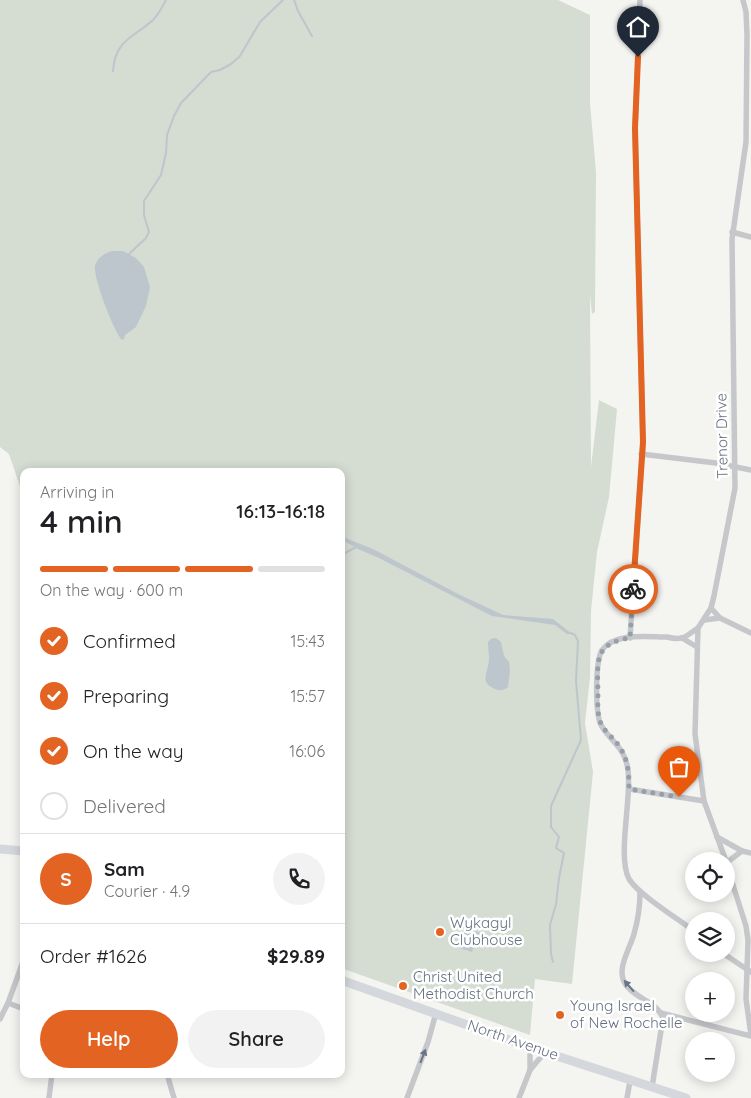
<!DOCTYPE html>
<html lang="en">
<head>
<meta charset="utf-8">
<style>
  :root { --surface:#fff; --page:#f2f2f2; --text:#202124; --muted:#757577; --line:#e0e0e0; --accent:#e36323 }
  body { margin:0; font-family:Quicksand,sans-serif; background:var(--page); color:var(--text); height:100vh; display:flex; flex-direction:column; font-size:19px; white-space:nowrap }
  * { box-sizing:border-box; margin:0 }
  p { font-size:16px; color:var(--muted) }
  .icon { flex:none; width:28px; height:28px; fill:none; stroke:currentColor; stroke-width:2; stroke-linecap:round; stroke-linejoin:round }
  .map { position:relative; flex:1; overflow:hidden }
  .details { position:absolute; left:20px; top:468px; width:325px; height:610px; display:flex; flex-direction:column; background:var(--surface); border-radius:10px; box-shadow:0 2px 12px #0003 }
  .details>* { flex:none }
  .buttons { position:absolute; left:685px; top:852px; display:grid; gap:10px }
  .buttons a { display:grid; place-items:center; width:50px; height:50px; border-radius:50%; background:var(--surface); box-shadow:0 2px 12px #0003; font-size:25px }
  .pin { position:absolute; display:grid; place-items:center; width:42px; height:42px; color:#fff; margin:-51px -21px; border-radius:50% 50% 50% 0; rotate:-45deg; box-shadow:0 0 5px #0007 }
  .pin .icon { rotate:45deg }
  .courier { position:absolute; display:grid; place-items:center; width:50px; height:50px; margin:-25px; border:4px solid #e36323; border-radius:50%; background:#fff; color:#222; box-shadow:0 1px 6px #0007 }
  .overview em { font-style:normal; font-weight:600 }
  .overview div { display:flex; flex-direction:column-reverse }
  .overview { display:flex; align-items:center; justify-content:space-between; height:85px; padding:0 20px }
  h1 { font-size:32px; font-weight:600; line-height:38px }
  .bar { display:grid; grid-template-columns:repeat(4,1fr); gap:8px 5px; align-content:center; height:60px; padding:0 20px }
  .bar i { height:6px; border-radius:4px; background:var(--line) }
  .bar .active { background:var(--accent) }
  .bar p { grid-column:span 4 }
  .line { display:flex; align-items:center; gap:12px; padding:0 20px; border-top:1px solid var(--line) }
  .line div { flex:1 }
  .round { display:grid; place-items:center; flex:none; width:52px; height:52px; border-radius:26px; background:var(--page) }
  ol { padding:0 20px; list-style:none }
  li { display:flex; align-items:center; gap:15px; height:55px }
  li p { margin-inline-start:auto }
  li .icon { padding:5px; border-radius:50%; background:var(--accent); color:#fff; stroke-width:4 }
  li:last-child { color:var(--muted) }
  li i { width:28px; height:28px; border:2px solid var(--line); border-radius:50% }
  .cta { display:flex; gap:10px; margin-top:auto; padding:10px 20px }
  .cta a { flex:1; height:58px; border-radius:30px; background:var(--accent); color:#fff; font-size:20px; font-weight:600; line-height:58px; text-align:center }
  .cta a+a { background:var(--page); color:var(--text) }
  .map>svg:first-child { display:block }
  .green { fill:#d5dcd2 }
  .water { fill:#bdc6cc }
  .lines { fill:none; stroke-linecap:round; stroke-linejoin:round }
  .stream { stroke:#bdc6cc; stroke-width:2 }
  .minor { stroke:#c5c7cb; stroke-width:5.5 }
  .primary { stroke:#d4d8dc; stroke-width:9 }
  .oneway { fill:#697586 }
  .done { stroke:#969fa9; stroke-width:5; stroke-dasharray:0 9 }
  .route { stroke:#e36323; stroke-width:6 }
  .poi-dot { fill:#e36323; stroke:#fff; stroke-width:2 }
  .labels { text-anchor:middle; stroke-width:5; stroke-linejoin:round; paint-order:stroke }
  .street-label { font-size:15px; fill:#647182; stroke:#fff }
  .poi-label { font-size:15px; fill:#647182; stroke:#fff; text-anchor:start }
</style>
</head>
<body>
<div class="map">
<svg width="751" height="1098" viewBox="0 0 751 1098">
  <rect width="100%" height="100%" fill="#f4f5f1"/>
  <polygon class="green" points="0,0 558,0 590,15 590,103 596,172 595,312 592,314 590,295 591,467 599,400 617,409 609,497 597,552 591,611 590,677 585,723 593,772 572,984 535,979 530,1035 341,968 341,471 24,471 24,498 9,454 0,447"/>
  <g class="water">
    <path d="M112 251H123L136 258 144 267 150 287 146 306 136 327 125 335 124 339 122 340C114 332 93 278 95 266 97 258 105 253 112 251Z"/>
    <polygon points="343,537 373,549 458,594 503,615 553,619 572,634 567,634 555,625 492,616 379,558 358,549 346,542"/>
    <path d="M496 638 501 642 504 656 509 662 510 669 508 687C503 691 499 691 493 688 479 682 489 670 489 659 489 654 488 648 488 642L491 639Z"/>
    <polygon points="466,928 487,935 484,945 475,943 472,952 460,948"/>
  </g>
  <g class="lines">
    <g class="stream">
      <polyline points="294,0 298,11 312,36"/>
      <path d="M113 71C115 40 133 38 153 20 159 14 162 7 166 0"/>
      <polyline points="129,254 146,238 149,232 144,215 144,201 161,175 166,153 167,135 174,116 181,103 211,72 220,70 231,64 240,56 260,22 283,0"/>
      <polyline points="341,557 345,553 358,546"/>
      <polyline points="553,962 551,954 550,925 556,904 559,878 564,853 556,848 559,837 551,827 551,806 581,740 576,681 578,641 575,635 571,633"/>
    </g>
    <g class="minor">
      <polyline points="732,232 751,237"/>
      <polyline points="641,454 716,463 751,470"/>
      <polyline points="711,608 720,618 751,633"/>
      <polyline points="704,620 720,618"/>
      <polyline points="630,638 643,442 635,129 640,0"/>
      <polyline points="682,638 697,647"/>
      <polyline points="629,789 704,801"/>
      <polyline points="717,837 742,851 751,853"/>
      <polyline points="726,861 704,801 695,734 698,628 711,608 714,596 735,488 732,239 746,142 747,35 746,12 743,0"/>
      <polyline points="726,863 746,926 748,940 746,999 751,1035"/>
      <polyline points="726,863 742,851"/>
      <path d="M640 892C640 906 638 920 634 934 630 949 615 970 626 985 636 999 656 1001 663 1018L652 1087"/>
      <path d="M694 931C678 919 638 894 629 879 617 856 632 798 628 770 625 747 611 742 601 725 595 713 595 662 602 650 615 632 648 637 667 637 671 638 677 639 682 638 688 636 693 631 698 628"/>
      <polyline points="724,954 751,972"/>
      <polyline points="8,1003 24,1009"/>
      <polyline points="661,1013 751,1036"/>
      <polyline points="0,1019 8,1003 24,959"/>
      <polyline points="530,1070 545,1052"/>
      <polyline points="167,1074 174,1098"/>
      <polyline points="49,1098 52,1074"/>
      <polyline points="407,1098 428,1042 436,1013"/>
      <polyline points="519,1098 530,1070 530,1055 532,1048"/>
      <polyline points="627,1098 630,1081"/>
    </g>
    <g class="primary">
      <polyline points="0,849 24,851"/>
      <polyline points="341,980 532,1048 686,1098"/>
    </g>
  </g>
  <defs><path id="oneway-solid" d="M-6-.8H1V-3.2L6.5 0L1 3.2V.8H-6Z" transform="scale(1.25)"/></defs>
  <g class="oneway">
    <use href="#oneway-solid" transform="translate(629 986) rotate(-131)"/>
    <use href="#oneway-solid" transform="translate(423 1056) rotate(-69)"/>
  </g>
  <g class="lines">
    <path class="done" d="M633 589 630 638C595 643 597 660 598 691 598 701 597 712 600 721 603 730 611 736 616 742 628 756 629 772 629 789L679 797"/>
    <polyline class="route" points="633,589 643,442 635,128 638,57"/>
  </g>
  <g class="poi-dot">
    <circle cx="440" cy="932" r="5"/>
    <circle cx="403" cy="986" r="5"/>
    <circle cx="560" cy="1015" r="5"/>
  </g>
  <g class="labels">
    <g class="street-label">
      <text transform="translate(722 436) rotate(-91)" y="5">Trenor Drive</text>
      <text transform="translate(513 1040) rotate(19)" y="5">North Avenue</text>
    </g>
    <g class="poi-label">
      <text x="450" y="928">Wykagyl<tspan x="450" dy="17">Clubhouse</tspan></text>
      <text x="413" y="982">Christ United<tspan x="413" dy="17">Methodist Church</tspan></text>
      <text x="570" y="1011">Young Israel<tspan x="570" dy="17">of New Rochelle</tspan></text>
    </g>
  </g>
</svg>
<div class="buttons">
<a><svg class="icon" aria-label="locate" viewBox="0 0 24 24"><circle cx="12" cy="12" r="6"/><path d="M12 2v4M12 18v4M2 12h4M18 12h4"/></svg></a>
<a><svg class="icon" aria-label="layers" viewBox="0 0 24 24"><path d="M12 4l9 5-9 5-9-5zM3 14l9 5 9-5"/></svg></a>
<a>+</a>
<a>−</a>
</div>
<div class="pin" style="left:679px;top:797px;background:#ea580c"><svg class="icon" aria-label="bag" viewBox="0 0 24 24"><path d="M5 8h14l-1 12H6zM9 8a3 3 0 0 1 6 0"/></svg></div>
<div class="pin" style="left:638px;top:57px;background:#1f2937"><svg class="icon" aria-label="home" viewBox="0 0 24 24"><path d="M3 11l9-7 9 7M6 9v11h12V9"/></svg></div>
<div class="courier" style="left:633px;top:589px"><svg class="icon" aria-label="bike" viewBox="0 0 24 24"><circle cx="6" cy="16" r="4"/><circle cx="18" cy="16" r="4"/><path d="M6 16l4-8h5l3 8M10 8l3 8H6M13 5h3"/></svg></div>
<section class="details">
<div class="overview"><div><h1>4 min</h1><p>Arriving in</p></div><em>16:13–16:18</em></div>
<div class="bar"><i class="active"></i><i class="active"></i><i class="active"></i><i></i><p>On the way · 600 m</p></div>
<ol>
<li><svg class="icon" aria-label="check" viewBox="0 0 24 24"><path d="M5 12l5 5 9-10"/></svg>Confirmed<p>15:43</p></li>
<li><svg class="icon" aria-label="check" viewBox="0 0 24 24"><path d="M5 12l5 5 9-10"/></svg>Preparing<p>15:57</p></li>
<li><svg class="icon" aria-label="check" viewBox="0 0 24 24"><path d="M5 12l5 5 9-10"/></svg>On the way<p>16:06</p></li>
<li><i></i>Delivered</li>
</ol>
<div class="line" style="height:90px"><b class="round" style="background:var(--accent);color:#fff">S</b><div><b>Sam</b><p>Courier · 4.9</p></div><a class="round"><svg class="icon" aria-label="phone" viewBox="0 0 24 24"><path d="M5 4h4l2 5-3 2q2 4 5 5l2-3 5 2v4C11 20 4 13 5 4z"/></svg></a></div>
<div class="line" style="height:65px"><div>Order #1626</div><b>$29.89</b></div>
<div class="cta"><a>Help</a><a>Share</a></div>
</section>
</div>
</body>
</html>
